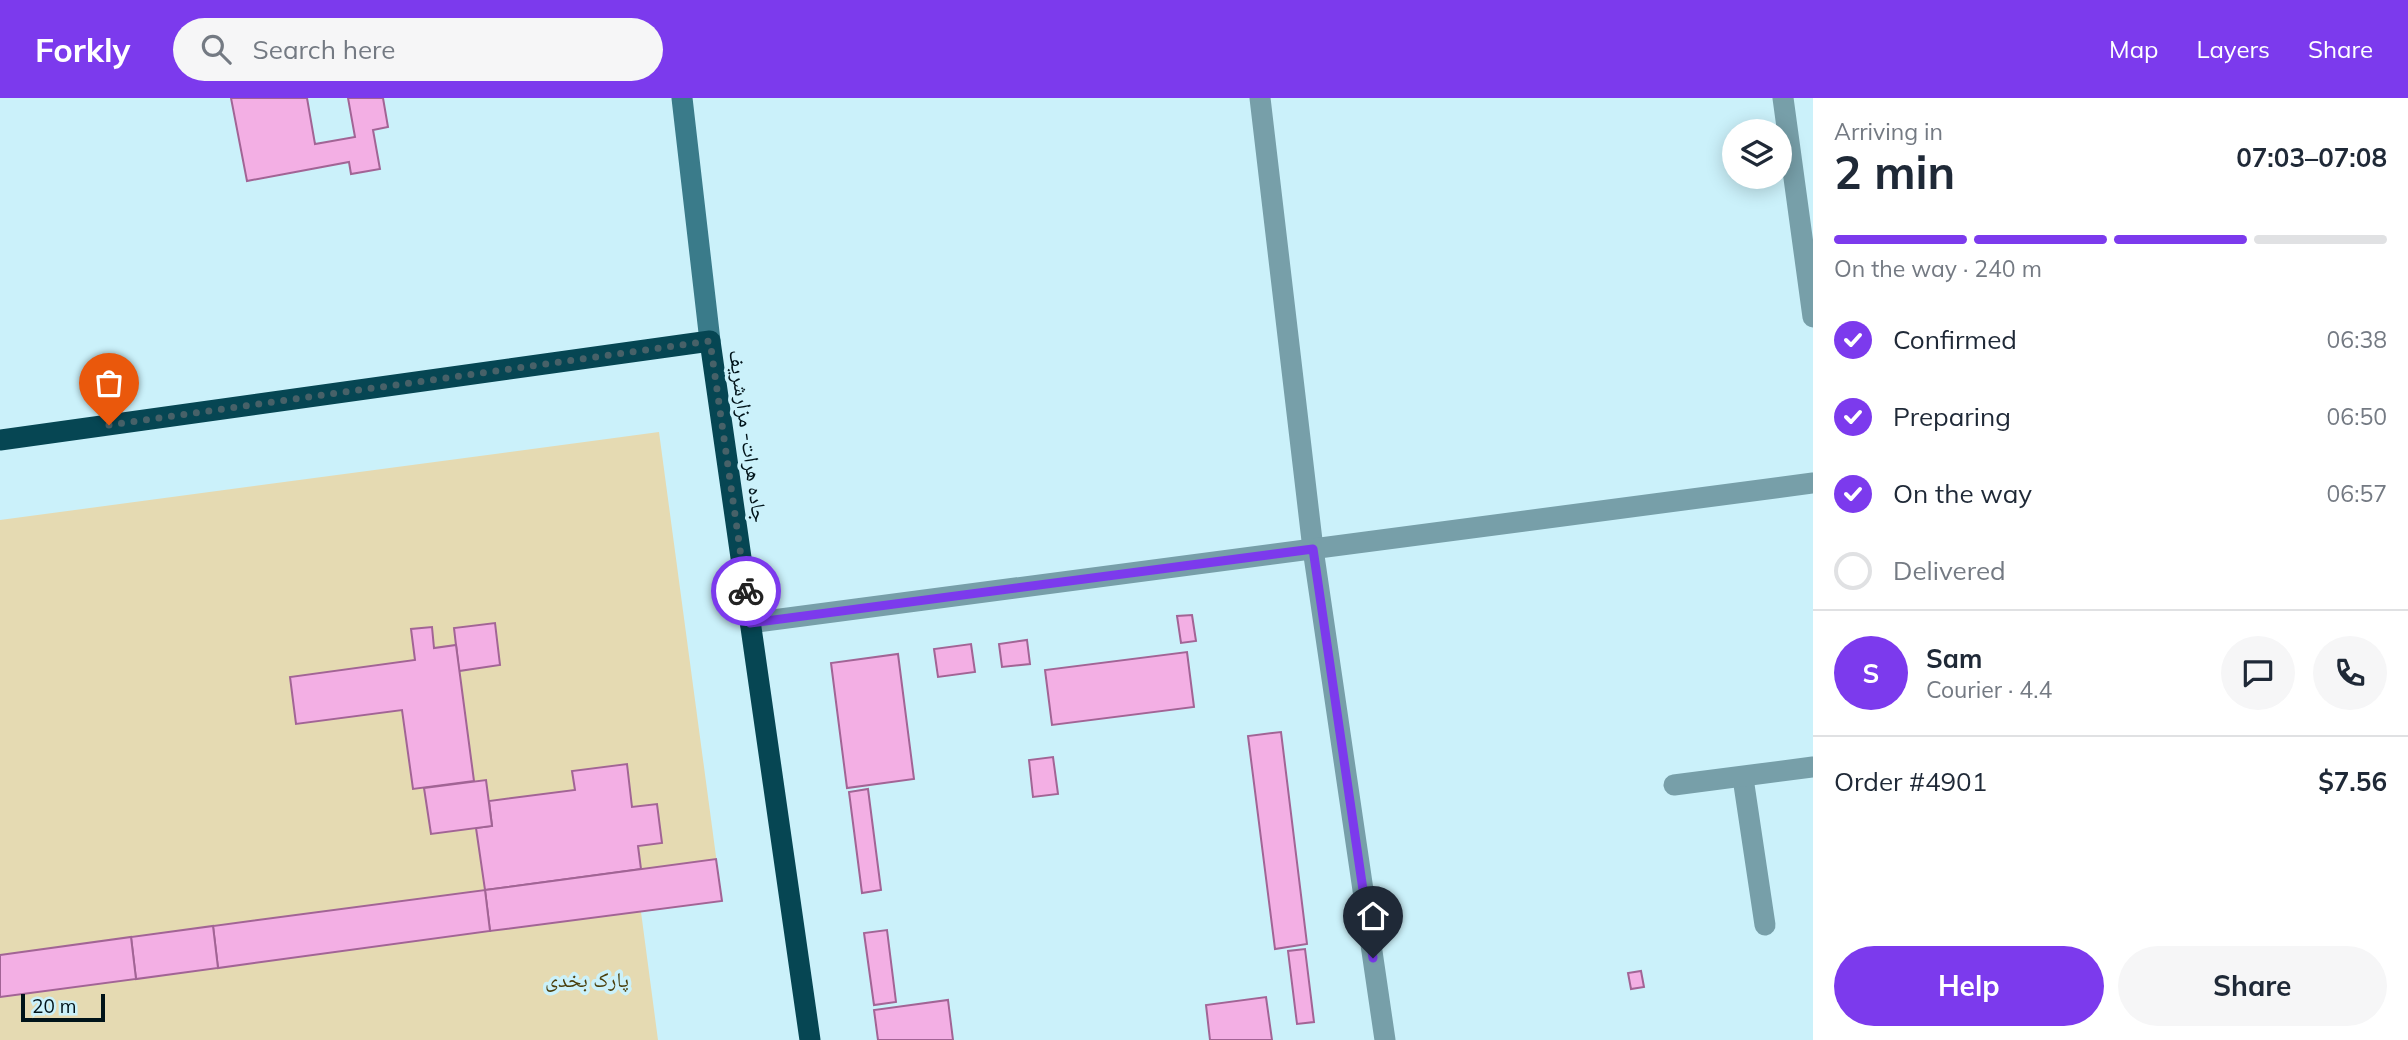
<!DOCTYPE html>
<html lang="en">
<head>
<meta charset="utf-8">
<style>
  :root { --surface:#fff; --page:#f6f6f7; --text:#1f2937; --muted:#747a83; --line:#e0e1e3; --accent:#7c3aed }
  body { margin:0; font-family:Mulish,"Noto Naskh Arabic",sans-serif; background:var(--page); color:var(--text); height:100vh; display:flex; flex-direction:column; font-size:26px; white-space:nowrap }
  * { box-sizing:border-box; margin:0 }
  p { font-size:23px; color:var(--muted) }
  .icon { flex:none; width:38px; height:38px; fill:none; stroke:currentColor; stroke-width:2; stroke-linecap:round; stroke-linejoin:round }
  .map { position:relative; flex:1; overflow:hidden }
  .side { display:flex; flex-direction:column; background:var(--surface); width:595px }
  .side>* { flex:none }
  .buttons { position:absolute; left:1722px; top:21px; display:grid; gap:14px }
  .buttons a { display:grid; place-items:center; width:70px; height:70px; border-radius:50%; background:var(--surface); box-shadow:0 4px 18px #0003; font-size:35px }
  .scale { position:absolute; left:21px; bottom:18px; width:84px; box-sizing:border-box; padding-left:7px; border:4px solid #001319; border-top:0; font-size:19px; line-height:24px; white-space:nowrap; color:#001319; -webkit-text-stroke:5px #cbf1fa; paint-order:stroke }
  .pin { position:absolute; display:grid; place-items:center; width:60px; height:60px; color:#fff; margin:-72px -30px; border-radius:50% 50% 50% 0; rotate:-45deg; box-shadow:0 0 7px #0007 }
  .pin .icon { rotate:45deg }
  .courier { position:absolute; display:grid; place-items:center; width:70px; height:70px; margin:-35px; border:5px solid #7c3aed; border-radius:50%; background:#fff; color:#222; box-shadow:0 2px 9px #0007 }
  .head em { font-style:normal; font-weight:700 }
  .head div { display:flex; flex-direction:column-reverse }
  .head { display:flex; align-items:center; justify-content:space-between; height:119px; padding:0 21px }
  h1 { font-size:46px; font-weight:700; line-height:52px }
  .bar { display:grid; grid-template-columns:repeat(4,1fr); gap:10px 7px; align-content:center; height:84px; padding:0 21px }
  .bar i { height:9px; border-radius:5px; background:var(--line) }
  .bar .active { background:var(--accent) }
  .bar p { grid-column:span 4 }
  .line { display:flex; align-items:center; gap:18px; padding:0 21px; border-top:2px solid var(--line) }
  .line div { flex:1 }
  .round { display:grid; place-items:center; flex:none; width:74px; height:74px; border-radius:37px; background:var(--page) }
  ol { padding:0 21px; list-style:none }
  li { display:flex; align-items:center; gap:21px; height:77px }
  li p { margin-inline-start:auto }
  li .icon { padding:7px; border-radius:50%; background:var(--accent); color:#fff; stroke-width:4 }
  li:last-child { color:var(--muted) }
  li i { width:38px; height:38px; border:4px solid var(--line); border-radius:50% }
  .button { display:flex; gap:14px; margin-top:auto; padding:14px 21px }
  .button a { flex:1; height:80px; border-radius:42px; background:var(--accent); color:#fff; font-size:28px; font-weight:700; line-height:80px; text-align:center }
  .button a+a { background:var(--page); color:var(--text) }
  header { display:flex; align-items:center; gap:42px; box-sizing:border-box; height:98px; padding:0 35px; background:var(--accent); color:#fff }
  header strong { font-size:33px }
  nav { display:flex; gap:38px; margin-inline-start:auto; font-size:24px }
  .search { width:490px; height:63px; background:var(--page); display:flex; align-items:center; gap:18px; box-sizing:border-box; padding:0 24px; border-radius:38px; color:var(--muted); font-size:26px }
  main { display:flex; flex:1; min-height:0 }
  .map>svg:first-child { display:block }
  .green { fill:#e5dab2 }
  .building { fill:#f3afe4; stroke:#a26495; stroke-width:2 }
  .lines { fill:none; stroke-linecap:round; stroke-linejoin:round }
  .street { stroke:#779fa9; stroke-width:21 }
  .secondary { stroke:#3a7b8a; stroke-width:21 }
  .highway { stroke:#064653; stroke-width:21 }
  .done { stroke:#476168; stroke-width:7; stroke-dasharray:0 12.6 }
  .route { stroke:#7c3aed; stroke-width:9 }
  .labels { text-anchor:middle; stroke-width:7; stroke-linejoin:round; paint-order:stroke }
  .street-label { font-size:21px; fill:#001319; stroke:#cbf1fa }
  .park-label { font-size:21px; fill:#493d0a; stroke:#cbf1fa }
</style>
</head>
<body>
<header>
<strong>Forkly</strong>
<div class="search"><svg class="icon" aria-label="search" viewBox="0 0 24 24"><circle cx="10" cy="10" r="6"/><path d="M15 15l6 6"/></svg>Search here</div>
<nav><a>Map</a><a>Layers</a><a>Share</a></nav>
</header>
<main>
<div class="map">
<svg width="1813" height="942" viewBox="0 0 1813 942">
  <rect width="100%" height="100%" fill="#cbf1fa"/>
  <polygon class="green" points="659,334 722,803 641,814 658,942 0,942 0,422"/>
  <g class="building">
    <polygon points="231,0 307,0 315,46 355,39 348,0 383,0 388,29 373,32 380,71 351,76 349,64 247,83"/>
    <polygon points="1192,517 1196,543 1181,545 1177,518"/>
    <polygon points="495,525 500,567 459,573 454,530"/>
    <polygon points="432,529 434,550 456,547 474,683 413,691 402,612 296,626 290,579 415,562 411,531"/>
    <polygon points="1027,542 1030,566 1002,569 999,546"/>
    <polygon points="971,546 975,574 938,579 934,551"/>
    <polygon points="1187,554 1194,609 1052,627 1045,572"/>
    <polygon points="898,556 914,681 847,690 831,565"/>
    <polygon points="1281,634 1307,846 1275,851 1248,638"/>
    <polygon points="1053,659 1058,696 1033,699 1029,662"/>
    <polygon points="627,666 632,709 657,706 662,745 638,748 641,771 485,792 476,730 492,728 489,703 575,692 572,673"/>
    <polygon points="486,682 492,728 431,736 424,690"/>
    <polygon points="868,691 881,792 862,795 849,694"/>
    <polygon points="716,761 722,803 490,833 485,792"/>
    <polygon points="485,792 490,833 218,870 213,828"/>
    <polygon points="213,828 218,870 136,881 131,839"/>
    <polygon points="887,832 896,904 874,907 864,835"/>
    <polygon points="131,839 136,881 0,899 0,857"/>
    <polygon points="1305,851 1314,924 1297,926 1288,853"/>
    <polygon points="1641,873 1644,889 1631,891 1628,875"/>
    <polygon points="1266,899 1272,942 1210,942 1206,907"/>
    <polygon points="948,902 953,942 878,942 874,912"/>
  </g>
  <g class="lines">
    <g class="street">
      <polyline points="1260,0 1313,451 1385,942"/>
      <polyline points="1783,0 1813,219"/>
      <polyline points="750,525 1813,385"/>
      <polyline points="1743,680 1765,827"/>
      <polyline points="1674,687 1813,669"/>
    </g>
    <polyline class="secondary" points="682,0 710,243"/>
    <polyline class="highway" points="0,342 710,243 810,942"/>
  </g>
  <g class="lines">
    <polyline class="done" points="109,327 710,243 746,493"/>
    <polyline class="route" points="746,493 750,525 1313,451 1373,860"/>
  </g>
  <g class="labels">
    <g class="street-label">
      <text transform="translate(748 338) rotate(82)" y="7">جاده هرات- مزارشریف</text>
    </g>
    <g class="park-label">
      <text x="587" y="889">پارک بخدی</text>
    </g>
  </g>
</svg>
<div class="buttons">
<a><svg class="icon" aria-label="layers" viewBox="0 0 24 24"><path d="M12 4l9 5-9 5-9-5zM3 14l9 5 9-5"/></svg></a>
</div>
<div class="scale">20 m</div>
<div class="pin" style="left:109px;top:327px;background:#ea580c"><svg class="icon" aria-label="bag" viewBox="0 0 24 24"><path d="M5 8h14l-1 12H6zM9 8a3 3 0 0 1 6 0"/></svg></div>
<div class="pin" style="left:1373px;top:860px;background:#1f2937"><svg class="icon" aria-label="home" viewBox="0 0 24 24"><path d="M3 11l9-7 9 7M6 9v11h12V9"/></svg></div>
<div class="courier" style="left:746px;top:493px"><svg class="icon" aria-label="bike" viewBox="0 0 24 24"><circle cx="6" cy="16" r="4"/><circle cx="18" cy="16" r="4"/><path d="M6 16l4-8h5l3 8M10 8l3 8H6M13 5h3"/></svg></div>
</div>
<section class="side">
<div class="head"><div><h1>2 min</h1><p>Arriving in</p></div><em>07:03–07:08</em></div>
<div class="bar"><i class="active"></i><i class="active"></i><i class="active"></i><i></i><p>On the way · 240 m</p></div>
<ol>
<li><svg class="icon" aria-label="check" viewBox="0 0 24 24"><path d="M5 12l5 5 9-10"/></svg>Confirmed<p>06:38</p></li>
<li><svg class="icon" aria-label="check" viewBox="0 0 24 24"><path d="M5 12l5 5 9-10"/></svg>Preparing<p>06:50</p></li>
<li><svg class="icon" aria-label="check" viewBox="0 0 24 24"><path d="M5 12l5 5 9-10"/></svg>On the way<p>06:57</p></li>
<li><i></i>Delivered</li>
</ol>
<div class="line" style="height:126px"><b class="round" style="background:var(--accent);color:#fff">S</b><div><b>Sam</b><p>Courier · 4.4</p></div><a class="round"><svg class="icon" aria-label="chat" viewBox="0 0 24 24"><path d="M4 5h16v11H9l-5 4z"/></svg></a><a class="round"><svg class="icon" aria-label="phone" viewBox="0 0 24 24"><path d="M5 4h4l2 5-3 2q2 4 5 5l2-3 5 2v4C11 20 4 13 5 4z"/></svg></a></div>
<div class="line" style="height:91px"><div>Order #4901</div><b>$7.56</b></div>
<div class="button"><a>Help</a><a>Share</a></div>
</section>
</main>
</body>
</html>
